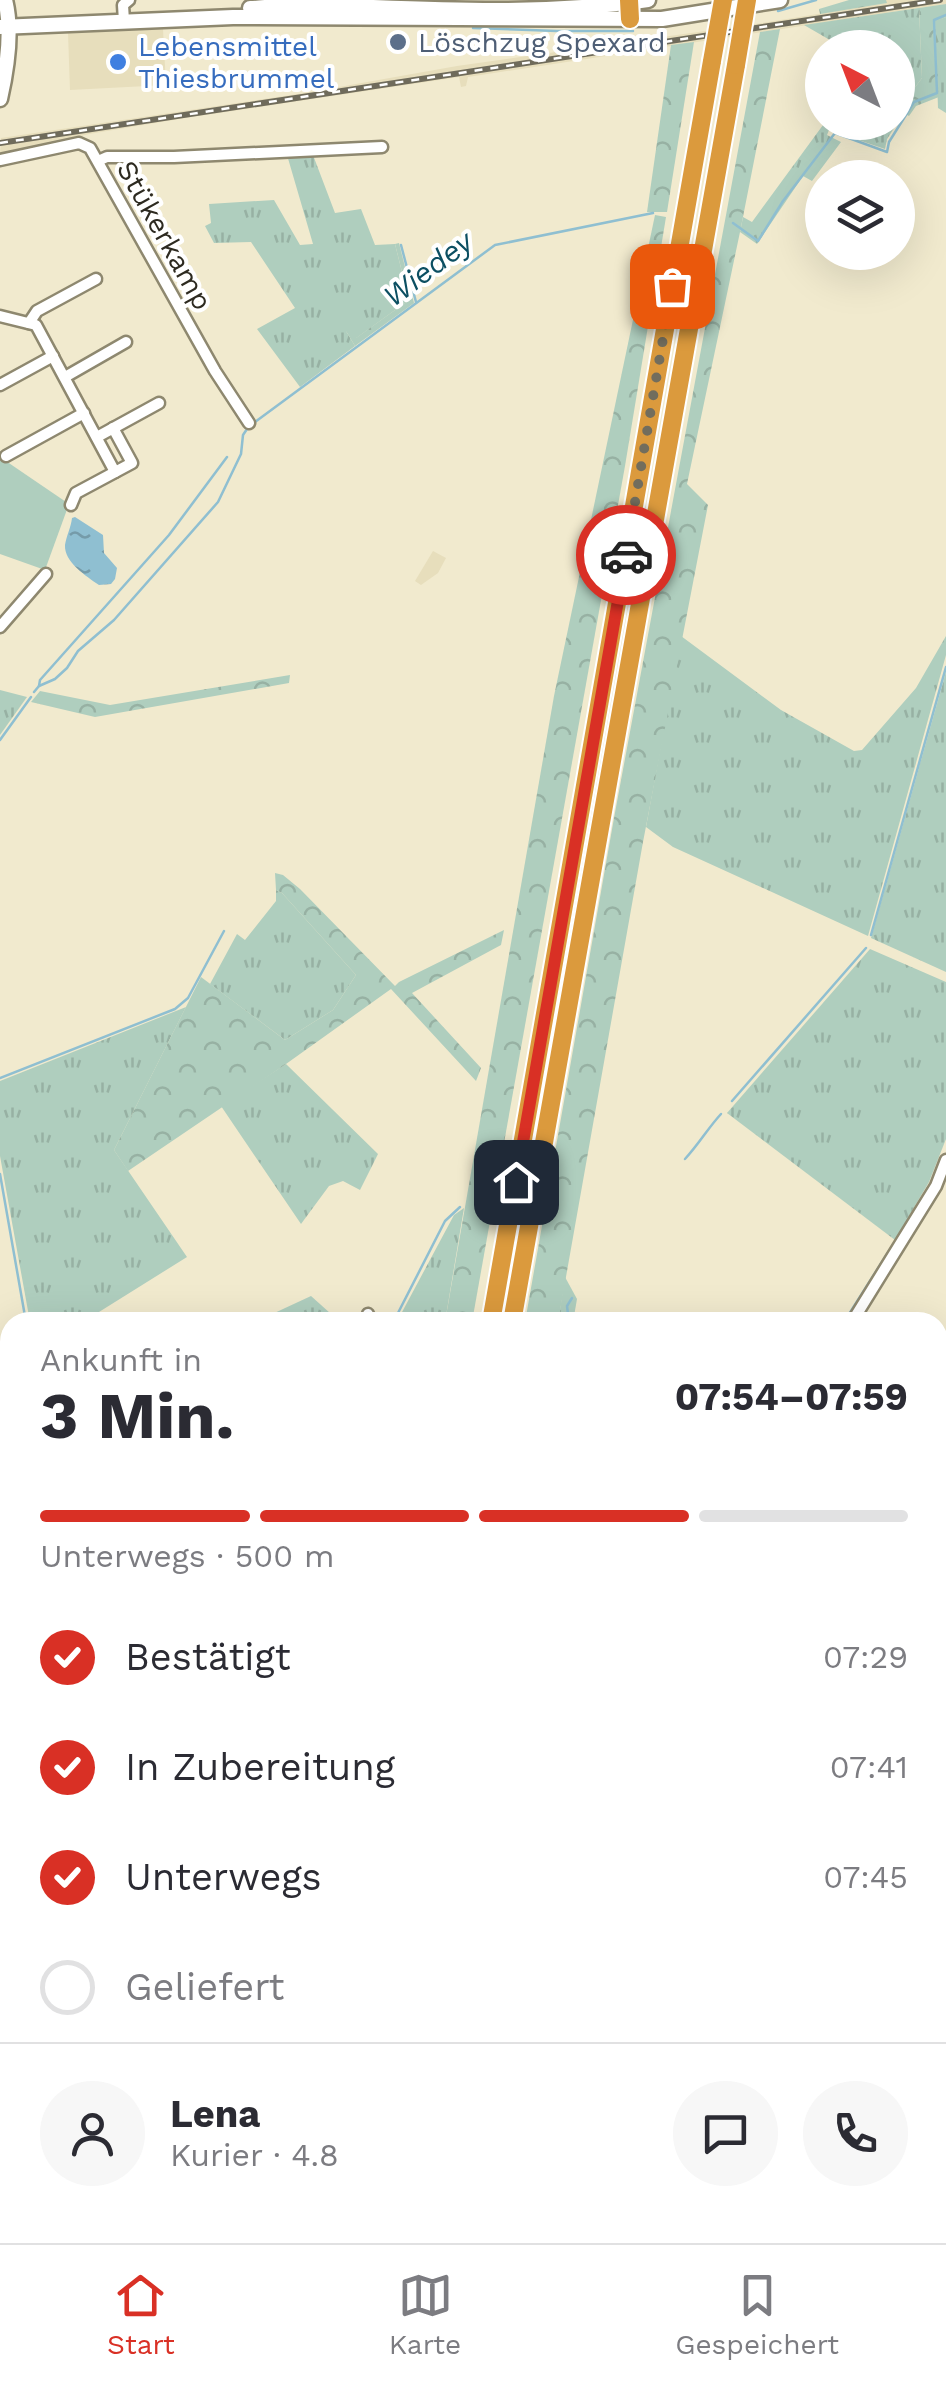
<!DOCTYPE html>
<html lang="de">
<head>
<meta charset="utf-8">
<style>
  :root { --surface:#fff; --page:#f7f7f7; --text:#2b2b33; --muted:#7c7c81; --line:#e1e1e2; --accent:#d93025 }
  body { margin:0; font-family:"Work Sans",sans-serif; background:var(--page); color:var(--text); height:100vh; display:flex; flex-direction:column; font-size:38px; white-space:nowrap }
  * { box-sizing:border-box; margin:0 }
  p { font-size:32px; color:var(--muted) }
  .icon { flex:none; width:55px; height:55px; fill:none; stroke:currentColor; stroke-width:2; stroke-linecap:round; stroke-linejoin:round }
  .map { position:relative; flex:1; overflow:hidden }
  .drawer { position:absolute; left:0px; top:1312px; width:948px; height:932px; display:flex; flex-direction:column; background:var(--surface); border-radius:30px 30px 0 0; box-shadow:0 10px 40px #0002 }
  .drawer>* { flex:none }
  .needle { width:65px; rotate:318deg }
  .tools { position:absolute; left:805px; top:30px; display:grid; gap:20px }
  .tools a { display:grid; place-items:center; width:110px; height:110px; border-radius:50%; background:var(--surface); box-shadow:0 10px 40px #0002; font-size:50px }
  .pin { position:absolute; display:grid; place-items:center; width:85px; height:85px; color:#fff; margin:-42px; border-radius:20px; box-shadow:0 5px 15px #0006 }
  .courier { position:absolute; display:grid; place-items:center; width:100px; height:100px; margin:-50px; border:8px solid #d93025; border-radius:50%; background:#fff; color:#222; box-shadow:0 2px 12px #0007 }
  .summary em { font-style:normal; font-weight:700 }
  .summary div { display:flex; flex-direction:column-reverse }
  .summary { display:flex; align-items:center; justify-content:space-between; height:170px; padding:0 40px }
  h1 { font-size:65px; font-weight:700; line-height:75px }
  .bar { display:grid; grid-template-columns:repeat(4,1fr); gap:15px 10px; align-content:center; height:120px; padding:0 40px }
  .bar i { height:12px; border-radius:8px; background:var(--line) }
  .bar .on { background:var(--accent) }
  .bar p { grid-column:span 4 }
  .line { display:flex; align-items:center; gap:25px; padding:0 40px; border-top:2px solid var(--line) }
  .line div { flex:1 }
  .round { display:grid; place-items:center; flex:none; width:105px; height:105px; border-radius:52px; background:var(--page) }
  ol { padding:0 40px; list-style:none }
  li { display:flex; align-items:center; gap:30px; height:110px }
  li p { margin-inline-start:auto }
  li .icon { padding:10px; border-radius:50%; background:var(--accent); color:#fff; stroke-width:4 }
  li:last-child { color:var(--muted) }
  li i { width:55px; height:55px; border:5px solid var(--line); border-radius:50% }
  .tab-bar { display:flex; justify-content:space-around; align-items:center; height:140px; border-top:2px solid var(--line); background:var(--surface); font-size:28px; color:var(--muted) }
  .tab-bar a { display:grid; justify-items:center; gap:5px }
  .tab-bar .on { color:var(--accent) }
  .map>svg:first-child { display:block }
  .built { fill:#e7debc }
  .grass { fill:url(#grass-tufts) }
  .forest { fill:url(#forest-crowns) }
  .park { fill:#afcebe }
  .water { fill:url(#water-ripples) }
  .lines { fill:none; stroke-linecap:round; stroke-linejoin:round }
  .stream { stroke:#8fbfd1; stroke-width:2.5 }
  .street-casing { stroke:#8e886f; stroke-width:15 }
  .secondary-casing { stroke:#8e886f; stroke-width:19 }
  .highway-casing { stroke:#fff; stroke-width:22 }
  .street { stroke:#fff; stroke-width:10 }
  .secondary { stroke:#fff; stroke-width:14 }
  .highway { stroke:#db9a3d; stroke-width:18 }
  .rail-casing { stroke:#6f6b5b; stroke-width:6 }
  .rail { stroke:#fff; stroke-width:2.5; stroke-dasharray:8; stroke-linecap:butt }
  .highway-bridge-casing { stroke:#fff; stroke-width:22; stroke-linecap:butt }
  .highway-bridge { stroke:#db9a3d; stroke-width:18 }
  .done { stroke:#726d5d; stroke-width:10; stroke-dasharray:0 18 }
  .route { stroke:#d93025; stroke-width:12 }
  .service-dot { fill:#5c6f8a; stroke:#fff; stroke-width:4 }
  .shop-dot { fill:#3f7fe0; stroke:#fff; stroke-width:4 }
  .labels { text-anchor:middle; stroke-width:8; stroke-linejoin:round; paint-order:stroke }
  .service-label { font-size:28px; fill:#4e5e75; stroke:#fff; text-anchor:start }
  .shop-label { font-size:28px; fill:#366cbe; stroke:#fff; text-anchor:start }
  .street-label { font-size:28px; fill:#2d2a20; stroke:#fff }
  .water-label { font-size:30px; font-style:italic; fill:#0c4f62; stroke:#fff }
</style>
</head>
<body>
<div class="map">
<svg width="946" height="2243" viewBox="0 0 946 2243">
  <defs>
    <pattern id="grass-tufts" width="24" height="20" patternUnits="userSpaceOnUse" patternTransform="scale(2.5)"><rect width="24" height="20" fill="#afcebe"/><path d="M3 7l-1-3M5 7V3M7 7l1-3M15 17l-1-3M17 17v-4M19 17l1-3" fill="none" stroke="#97b1a3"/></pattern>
    <pattern id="forest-crowns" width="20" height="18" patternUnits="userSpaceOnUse" patternTransform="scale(2.5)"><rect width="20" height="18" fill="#afcebe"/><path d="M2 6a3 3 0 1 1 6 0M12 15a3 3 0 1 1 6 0" fill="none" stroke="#97b1a3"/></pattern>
    <pattern id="water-ripples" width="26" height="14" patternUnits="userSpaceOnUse" patternTransform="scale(2.5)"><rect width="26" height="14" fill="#8fbfd1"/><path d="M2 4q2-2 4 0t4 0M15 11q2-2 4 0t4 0" fill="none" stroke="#759ba9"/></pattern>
  </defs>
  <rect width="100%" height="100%" fill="#f1eace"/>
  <g class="built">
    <polygon points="886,0 946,0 946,4 468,77 466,86 461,87 459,77 185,118 89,134 7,155 0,154 1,138 311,92 457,66 762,23 886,3"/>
    <polygon points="163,29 166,85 70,90 68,33"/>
    <polygon points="433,551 446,558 438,573 421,585 415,581"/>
  </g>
  <g class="grass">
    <polygon points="919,8 922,78 899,109 904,113 887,139 885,149 829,130 827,135 841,142 812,181 803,176 757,244 740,232 743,217 752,222 823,125 829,129 834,123 898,122 898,48 842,47 804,25"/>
    <polygon points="946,17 946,113 938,108 935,21"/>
    <polygon points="287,155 313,155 335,213 361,209 375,245 395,244 409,300 355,339 346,331 355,346 300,387 257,329 295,308 251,242 214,243 205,226 211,223 209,204 274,200 300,245 313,244"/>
    <polygon points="681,636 781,710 854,751 862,750 916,688 946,636 946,655 868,936 673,847 646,827"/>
    <polygon points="946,672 946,972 871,938"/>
    <polygon points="0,690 27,697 0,735"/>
    <polygon points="276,890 282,893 356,975 333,1010 285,1040 210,984 237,934 245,940 276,901"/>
    <polygon points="870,949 946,982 946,1139 929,1182 895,1240 727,1113"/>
    <polygon points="186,1007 114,1150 187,1257 83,1322 30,1322 0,1156 0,1081"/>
    <polygon points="286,1064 378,1154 360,1190 343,1181 329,1186 301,1224 221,1106"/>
    <polygon points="464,1208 445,1322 393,1322 401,1314 454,1215"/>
    <polygon points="565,1277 577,1299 573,1322 558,1322"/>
    <polygon points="311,1296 340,1322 255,1322"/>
    <polygon points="0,1439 10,1439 10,1598 0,1599"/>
    <polygon points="0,2154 10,2158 10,2215 0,2227"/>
  </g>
  <g class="forest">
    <polygon points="849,0 886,0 887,3 820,14 819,9"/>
    <polygon points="946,4 946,17 935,22 939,97 916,106 909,116 898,110 922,78 919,8"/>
    <polygon points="780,29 740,232 687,484 708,505 643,842 558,1322 525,1322 614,818 760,32"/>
    <polygon points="694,42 667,212 647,212 671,45"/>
    <polygon points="655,215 666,217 625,466 472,1322 445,1322 554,696"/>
    <polygon points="399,243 414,303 355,346 346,331 349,329 356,338 409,300 395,244"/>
    <polygon points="290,675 289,683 95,717 31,702 40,691 110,705"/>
    <polygon points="275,873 283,875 300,889 395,986 399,982 504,930 501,945 412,993 481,1068 476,1081 391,989 286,1064 128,1171 114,1150 201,977 285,1040 333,1010 356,975 282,893 276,890"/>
    <polygon points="946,1797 946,2119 938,2122 938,1841 943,1837"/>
    <polygon points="10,2215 10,2235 171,2235 167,2243 0,2243 0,2227"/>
    <polygon points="240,2235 404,2235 414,2237 413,2243 355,2236 351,2243 236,2243"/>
  </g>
  <polygon class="park" points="0,457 69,504 45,570 0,554"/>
  <path class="water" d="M75 517 103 535 104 553 117 568 115 579 111 584 99 585C86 576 64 562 65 545 66 537 71 527 72 518Z"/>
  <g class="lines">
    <g class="stream">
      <polyline points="778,11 816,0"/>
      <polyline points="473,28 557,31 633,31"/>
      <polyline points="733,223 758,241 783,201 835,133 887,152 889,142 914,102 937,93 934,20 946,15"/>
      <polyline points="401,245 416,302"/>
      <polyline points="255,422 495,245 653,213"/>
      <polyline points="39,686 40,680 169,535 227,457"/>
      <polyline points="34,692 39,686 55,679 67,668 78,651 114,620 218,502 241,454 243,435 247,429"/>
      <polyline points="0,740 31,697"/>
      <polyline points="871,935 946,667"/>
      <polyline points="0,1078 175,1009 188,998 224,931"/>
      <polyline points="732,1101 866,948"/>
      <path d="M685 1159C699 1144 708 1128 721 1114"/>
      <polyline points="0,1174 26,1322"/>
      <polyline points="389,1322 398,1313 445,1221 460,1207"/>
      <polyline points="569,1322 567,1306 572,1298"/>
      <polyline points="844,1322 889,1251"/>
      <polyline points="0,1372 10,1366"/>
      <polyline points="938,1564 946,1563"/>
      <polyline points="0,1601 10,1600"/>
      <polyline points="0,1613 10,1612"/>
    </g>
    <g class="street-casing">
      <g id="street">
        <polyline points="124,21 123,5 129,0"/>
        <polyline points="0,160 79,143 90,148 215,371 249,423"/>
        <polyline points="98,161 107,157 174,157 382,147"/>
        <polyline points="0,316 36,325 115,472"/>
        <polyline points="29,323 37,311 96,279"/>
        <polyline points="65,377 126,342"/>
        <polyline points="0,385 53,356"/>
        <polyline points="97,437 159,403"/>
        <polyline points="6,456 84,413"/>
        <polyline points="71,505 76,493 132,463 113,428"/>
        <polyline points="0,627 46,574"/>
        <polyline points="367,1322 368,1314"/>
        <polyline points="852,1322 936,1186 946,1160"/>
        <polyline points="938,1557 946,1557"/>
        <polyline points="0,1606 10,1605"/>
      </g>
    </g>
    <g class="secondary-casing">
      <g id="secondary">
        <path d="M250 8C266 8 281 4 296 4 413 8 532 17 648 0"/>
        <polyline points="0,27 233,17 662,19 780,0"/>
        <path d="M0 99C7 68 13 31 5 0"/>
      </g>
    </g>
    <g class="highway-casing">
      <g id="highway">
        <polyline points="629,0 630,19"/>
        <polyline points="491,1322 712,61"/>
        <polyline points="512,1322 736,65"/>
        <polyline points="193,2243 197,2235"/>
        <polyline points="215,2243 219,2235"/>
      </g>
    </g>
    <use href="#street" class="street"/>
    <use href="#secondary" class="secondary"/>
    <use href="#highway" class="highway"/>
    <g class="rail-casing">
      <polyline id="rail" points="0,143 940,0"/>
    </g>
    <use href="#rail" class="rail"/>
    <g class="highway-bridge-casing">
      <g id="highway-bridge">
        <polyline points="712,61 723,0"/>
        <polyline points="736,65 747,0"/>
      </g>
    </g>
    <use href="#highway-bridge" class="highway-bridge"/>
  </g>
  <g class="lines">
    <polyline class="done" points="626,555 672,286"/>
    <polyline class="route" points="516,1182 626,555"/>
  </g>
  <circle class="service-dot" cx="398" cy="42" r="10"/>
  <circle class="shop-dot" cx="118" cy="62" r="10"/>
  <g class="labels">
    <g class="service-label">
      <text x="418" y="52">Löschzug Spexard</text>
    </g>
    <g class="shop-label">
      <text x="138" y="56">Lebensmittel<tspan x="138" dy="32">Thiesbrummel</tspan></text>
    </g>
    <g class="street-label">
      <text transform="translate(165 235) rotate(61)" y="10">Stükerkamp</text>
    </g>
    <g class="water-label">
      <text transform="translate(428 269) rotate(-37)" y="10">Wiedey</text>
    </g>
  </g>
</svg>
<div class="tools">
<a><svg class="needle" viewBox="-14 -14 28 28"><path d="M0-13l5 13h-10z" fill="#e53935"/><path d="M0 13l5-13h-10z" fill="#7c7c81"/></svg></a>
<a><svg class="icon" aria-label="layers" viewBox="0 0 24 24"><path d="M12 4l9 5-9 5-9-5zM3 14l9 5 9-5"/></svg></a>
</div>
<div class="pin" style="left:672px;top:286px;background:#ea580c"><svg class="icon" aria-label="bag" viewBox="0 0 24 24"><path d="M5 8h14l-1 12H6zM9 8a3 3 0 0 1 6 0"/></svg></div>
<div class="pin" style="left:516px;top:1182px;background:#1f2937"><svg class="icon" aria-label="home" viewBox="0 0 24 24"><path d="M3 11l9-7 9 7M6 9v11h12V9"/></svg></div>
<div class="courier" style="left:626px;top:555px"><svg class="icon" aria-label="car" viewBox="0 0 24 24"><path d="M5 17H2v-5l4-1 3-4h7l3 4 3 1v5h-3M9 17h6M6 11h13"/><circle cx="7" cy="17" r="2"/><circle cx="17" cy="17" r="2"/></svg></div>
<section class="drawer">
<div class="summary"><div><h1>3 Min.</h1><p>Ankunft in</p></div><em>07:54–07:59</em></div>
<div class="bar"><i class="on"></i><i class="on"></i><i class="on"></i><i></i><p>Unterwegs · 500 m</p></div>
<ol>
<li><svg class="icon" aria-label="check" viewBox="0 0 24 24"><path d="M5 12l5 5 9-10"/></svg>Bestätigt<p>07:29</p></li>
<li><svg class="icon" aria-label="check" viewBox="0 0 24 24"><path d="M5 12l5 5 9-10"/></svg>In Zubereitung<p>07:41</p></li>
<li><svg class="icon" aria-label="check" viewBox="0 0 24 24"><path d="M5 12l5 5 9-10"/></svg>Unterwegs<p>07:45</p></li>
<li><i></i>Geliefert</li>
</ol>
<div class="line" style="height:180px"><a class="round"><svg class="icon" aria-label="person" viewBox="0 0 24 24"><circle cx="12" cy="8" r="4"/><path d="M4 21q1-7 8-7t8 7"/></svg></a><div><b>Lena</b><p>Kurier · 4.8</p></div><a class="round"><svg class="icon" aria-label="chat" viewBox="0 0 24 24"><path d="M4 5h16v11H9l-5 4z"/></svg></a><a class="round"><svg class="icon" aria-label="phone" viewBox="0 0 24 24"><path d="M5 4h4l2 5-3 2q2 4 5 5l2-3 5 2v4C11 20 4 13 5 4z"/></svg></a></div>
</section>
</div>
<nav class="tab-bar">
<a class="on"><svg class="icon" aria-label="home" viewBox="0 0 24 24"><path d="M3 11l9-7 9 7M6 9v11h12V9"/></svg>Start</a>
<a><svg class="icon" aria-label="map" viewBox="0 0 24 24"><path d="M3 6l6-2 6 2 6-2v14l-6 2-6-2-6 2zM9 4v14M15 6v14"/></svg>Karte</a>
<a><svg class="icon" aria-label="saved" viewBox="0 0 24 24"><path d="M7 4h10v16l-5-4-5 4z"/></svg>Gespeichert</a>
</nav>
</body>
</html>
